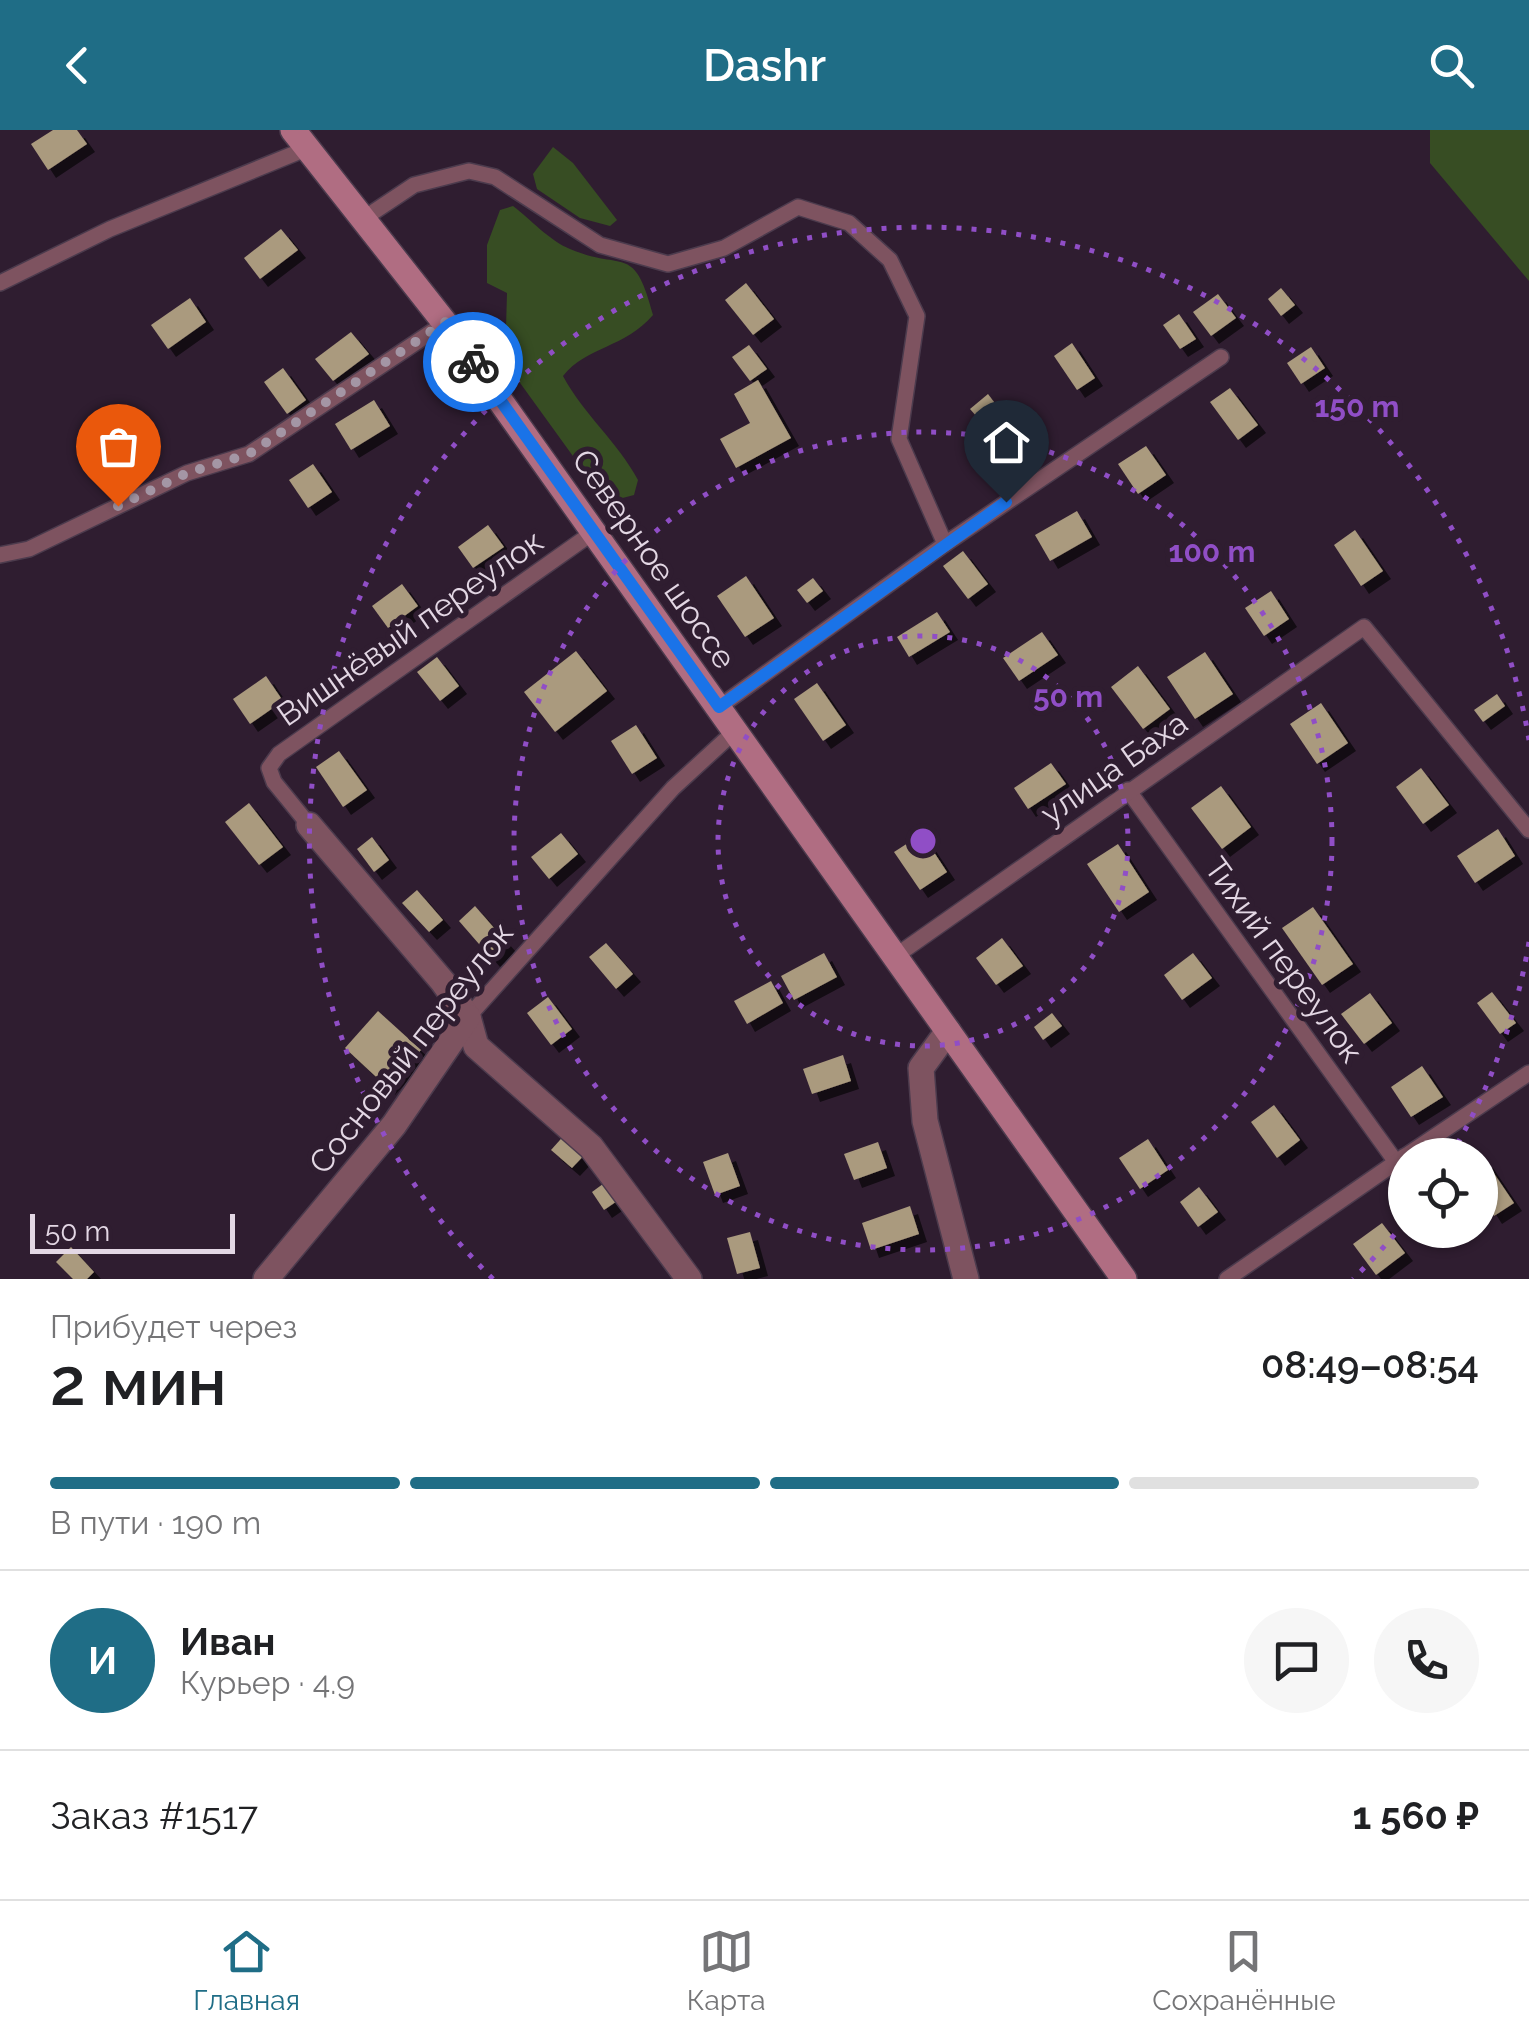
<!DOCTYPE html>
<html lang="ru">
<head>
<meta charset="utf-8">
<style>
  :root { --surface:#fff; --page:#f6f6f6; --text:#202124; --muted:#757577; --line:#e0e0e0; --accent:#1f6d86 }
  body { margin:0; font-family:Raleway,sans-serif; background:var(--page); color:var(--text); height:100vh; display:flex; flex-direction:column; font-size:38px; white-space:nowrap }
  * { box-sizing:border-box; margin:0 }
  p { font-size:32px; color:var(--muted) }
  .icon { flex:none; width:55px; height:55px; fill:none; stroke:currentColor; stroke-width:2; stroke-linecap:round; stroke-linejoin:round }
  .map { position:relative; height:1149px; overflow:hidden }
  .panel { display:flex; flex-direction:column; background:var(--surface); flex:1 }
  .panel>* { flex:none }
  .fabs { position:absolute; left:1388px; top:1008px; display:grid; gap:20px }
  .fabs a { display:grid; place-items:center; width:110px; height:110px; border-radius:50%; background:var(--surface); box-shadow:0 2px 8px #0004; font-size:50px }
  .scale { position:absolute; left:30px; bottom:25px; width:205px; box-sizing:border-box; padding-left:10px; border:5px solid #e3d7e4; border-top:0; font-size:28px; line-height:35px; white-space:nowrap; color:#e3d7e4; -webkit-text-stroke:8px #2f1d30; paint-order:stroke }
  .pin { position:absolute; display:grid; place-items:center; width:85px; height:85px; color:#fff; margin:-102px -42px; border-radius:50% 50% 50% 0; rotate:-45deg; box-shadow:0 0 10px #0007 }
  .pin .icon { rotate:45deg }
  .courier { position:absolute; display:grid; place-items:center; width:100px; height:100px; margin:-50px; border:8px solid #1a73e8; border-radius:50%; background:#fff; color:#222; box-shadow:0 2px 12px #0007 }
  .head em { font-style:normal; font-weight:600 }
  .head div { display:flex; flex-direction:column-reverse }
  .head { display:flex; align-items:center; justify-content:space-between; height:170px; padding:0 50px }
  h1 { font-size:65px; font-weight:600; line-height:75px }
  .bar { display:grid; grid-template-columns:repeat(4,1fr); gap:15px 10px; align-content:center; height:120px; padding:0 50px }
  .bar i { height:12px; border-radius:8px; background:var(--line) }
  .bar .current { background:var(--accent) }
  .bar p { grid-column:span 4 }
  .line { display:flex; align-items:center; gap:25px; padding:0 50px; border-top:2px solid var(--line) }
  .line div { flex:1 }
  .round { display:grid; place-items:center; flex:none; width:105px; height:105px; border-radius:52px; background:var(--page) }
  header { display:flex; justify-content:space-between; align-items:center; height:130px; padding:0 50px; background:var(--accent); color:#fff; font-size:45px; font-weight:600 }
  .tab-bar { display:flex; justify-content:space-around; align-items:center; height:140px; border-top:2px solid var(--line); background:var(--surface); font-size:28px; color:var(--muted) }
  .tab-bar a { display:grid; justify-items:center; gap:5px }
  .tab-bar .current { color:var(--accent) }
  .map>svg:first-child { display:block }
  .green { fill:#374d23 }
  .building { fill:#aa9a7e; filter:url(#shadow) }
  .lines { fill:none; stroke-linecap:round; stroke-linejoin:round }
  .service-casing { stroke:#4c3b4d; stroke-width:18 }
  .minor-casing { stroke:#4c3b4d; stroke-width:28 }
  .secondary-casing { stroke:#4c3b4d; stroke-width:28 }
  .service { stroke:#7e5360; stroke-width:15 }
  .minor { stroke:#7e5360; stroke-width:25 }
  .secondary { stroke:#b06d82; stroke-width:25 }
  .done { stroke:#a496a5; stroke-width:10; stroke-dasharray:0 18 }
  .route { stroke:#1a73e8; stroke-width:12 }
  .ring { fill:none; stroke:#904ec6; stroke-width:5; stroke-dasharray:5 10 }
  .labels { text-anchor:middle; stroke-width:10; stroke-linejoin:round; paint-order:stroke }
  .street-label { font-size:32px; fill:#e3d7e4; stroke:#2f1d30 }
  .centre { fill:#904ec6; stroke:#2f1d30; stroke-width:5 }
  .ring-label { font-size:30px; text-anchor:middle; font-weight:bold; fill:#904ec6; stroke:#2f1d30; stroke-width:10; stroke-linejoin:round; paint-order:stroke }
</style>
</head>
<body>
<header><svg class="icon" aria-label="back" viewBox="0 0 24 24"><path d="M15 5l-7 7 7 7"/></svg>Dashr<svg class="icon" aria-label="search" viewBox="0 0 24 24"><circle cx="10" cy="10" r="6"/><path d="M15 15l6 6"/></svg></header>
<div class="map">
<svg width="1529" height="1149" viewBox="0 0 1529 1149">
  <defs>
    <filter id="shadow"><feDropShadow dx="8" dy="8" stdDeviation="0" flood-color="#0009"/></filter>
  </defs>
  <rect width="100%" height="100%" fill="#2f1d30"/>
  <g class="green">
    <polygon points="1430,0 1529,0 1529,151 1430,33"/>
    <polygon points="553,17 573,33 617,90 610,96 580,88 537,59 533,44"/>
    <path d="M513 76C530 89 550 111 570 119 624 142 634 112 653 185 625 218 587 216 563 246 584 285 617 311 638 350L634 365 615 370 596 358 505 232 507 163 487 153V115L500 80Z"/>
  </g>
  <g class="building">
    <polygon points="53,0 77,0 87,14 48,40 31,14"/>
    <polygon points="281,99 298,120 260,149 244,128"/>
    <polygon points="746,153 774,189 753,205 725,170"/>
    <polygon points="1281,158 1295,175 1281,186 1268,169"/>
    <polygon points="1218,164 1236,188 1211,206 1193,182"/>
    <polygon points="190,168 206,192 168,219 151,195"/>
    <polygon points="1179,184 1196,209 1180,219 1163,195"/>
    <polygon points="351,202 369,224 333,251 315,229"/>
    <polygon points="1072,213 1095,248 1077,260 1054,226"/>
    <polygon points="749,215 767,239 750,251 732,227"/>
    <polygon points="1311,217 1325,238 1301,254 1287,233"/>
    <polygon points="283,238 306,270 287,284 264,252"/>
    <polygon points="758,250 791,308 736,338 720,309 750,293 734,264"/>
    <polygon points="1230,258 1258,295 1238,310 1210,272"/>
    <polygon points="988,264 1001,281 984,295 970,279"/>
    <polygon points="374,270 390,296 351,320 335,294"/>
    <polygon points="1146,316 1166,345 1138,364 1118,334"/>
    <polygon points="313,334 332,362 308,378 289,350"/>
    <polygon points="1077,381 1092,407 1050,431 1035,405"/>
    <polygon points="488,395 504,417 473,438 458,417"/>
    <polygon points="1355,400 1383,441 1361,456 1334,415"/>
    <polygon points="963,421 988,454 968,469 943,436"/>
    <polygon points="746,446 774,488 745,507 717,466"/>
    <polygon points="813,448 823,461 807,473 797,460"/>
    <polygon points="402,454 418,476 388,498 372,476"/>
    <polygon points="1271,461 1289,489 1264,506 1245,478"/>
    <polygon points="937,482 950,502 909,527 897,507"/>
    <polygon points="1042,502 1058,525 1019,551 1003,528"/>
    <polygon points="576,521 607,561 555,602 524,562"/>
    <polygon points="1205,522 1233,564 1195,589 1167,547"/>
    <polygon points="437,527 459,556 440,571 417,542"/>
    <polygon points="1138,536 1170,579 1143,599 1111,557"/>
    <polygon points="266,546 283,571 250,594 233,569"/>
    <polygon points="817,553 846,595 823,611 794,569"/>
    <polygon points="1497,564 1505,576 1483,592 1474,580"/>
    <polygon points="1321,573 1348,613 1317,634 1290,594"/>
    <polygon points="636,595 657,628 632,644 611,611"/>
    <polygon points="339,621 367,660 343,677 316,637"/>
    <polygon points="1051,633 1066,654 1028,679 1014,658"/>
    <polygon points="1421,638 1449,675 1423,694 1396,657"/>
    <polygon points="1221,656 1251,697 1222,719 1191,678"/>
    <polygon points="249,673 283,717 259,735 225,692"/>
    <polygon points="1498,699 1515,726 1475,753 1457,726"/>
    <polygon points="561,703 578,724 549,749 531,727"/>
    <polygon points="922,704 947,742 920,760 894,722"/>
    <polygon points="372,707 389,730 374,742 357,719"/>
    <polygon points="1118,714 1149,762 1119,782 1087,734"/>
    <polygon points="417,760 443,790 429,802 402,773"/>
    <polygon points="475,776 508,814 492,829 459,791"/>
    <polygon points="1313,777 1353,834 1322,855 1282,798"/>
    <polygon points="1002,808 1023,836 996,855 976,828"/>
    <polygon points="606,813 633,844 616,859 589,827"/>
    <polygon points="824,823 837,847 794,870 781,846"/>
    <polygon points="1193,823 1212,848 1182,870 1164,845"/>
    <polygon points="771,851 783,873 747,894 734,871"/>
    <polygon points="1492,862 1516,893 1500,904 1477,873"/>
    <polygon points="1370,863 1392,893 1364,914 1341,884"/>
    <polygon points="548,867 572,899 551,915 527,883"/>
    <polygon points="378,881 421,920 387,957 345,918"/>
    <polygon points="1052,883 1062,896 1043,910 1034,897"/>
    <polygon points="843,925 851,951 812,964 803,939"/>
    <polygon points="1422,936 1443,967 1411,987 1391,957"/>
    <polygon points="1274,975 1300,1010 1277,1028 1251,992"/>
    <polygon points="568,1001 589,1020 572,1038 551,1020"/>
    <polygon points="1148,1009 1168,1040 1140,1059 1119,1028"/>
    <polygon points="878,1012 887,1038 854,1050 844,1024"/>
    <polygon points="728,1023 740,1056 715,1065 703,1032"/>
    <polygon points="1485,1030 1514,1073 1494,1086 1480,1064 1480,1034"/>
    <polygon points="607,1051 620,1069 604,1080 592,1062"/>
    <polygon points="1199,1057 1218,1082 1198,1097 1180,1072"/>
    <polygon points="910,1076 919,1104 871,1120 862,1093"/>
    <polygon points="1382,1093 1405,1123 1376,1145 1353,1114"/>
    <polygon points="750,1102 760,1138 737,1144 727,1108"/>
    <polygon points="71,1117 94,1142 87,1149 73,1149 56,1132"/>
  </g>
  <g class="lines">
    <g class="service-casing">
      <g id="service">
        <polyline points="363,89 414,55 469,41 495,47 600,115 668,134 724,118 798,77 849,93 890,130 917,186 899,309 945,414"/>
        <polyline points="0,153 110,99 308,18"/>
        <polyline points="0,425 29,419 187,343 249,324 445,193"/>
        <polyline points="719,577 945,414 1221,227"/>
        <polyline points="1128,660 1396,1032"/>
        <polyline points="309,695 274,652 269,638 279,624 595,401"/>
        <polyline points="897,825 1364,497 1529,700"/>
        <polyline points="468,887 673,658 735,601"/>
        <polyline points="1407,1025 1529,943"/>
        <polyline points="1227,1149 1405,1026"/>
      </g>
    </g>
    <g class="minor-casing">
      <g id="minor">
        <polyline points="309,695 443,852 468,887 476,916 591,1017 689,1149"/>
        <polyline points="948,901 921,938 925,991 966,1149"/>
        <polyline points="266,1149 394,995 468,887"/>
      </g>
    </g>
    <g class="secondary-casing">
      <polyline id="secondary" points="293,0 445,193 1124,1149"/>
    </g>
    <use href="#service" class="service"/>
    <use href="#minor" class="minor"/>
    <use href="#secondary" class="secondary"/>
  </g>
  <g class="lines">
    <polyline class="done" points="118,376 187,343 249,324 445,192 473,232"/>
    <polyline class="route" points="473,232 719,577 1006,372"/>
  </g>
  <g class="ring">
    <circle cx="923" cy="711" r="205"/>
    <circle cx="923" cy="711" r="409"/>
    <path d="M1529 812A614 614 0 0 1 1452 1023M1404 1093A614 614 0 0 1 1353 1149M493 1149A614 614 0 1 1 1529 610"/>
  </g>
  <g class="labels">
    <g class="street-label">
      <text transform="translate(654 429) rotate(55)" y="11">Северное шоссе</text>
      <text transform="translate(410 498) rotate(-35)" y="11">Вишнёвый переулок</text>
      <text transform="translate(1114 638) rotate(-35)" y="11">улица Баха</text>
      <text transform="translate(1284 830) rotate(54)" y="11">Тихий переулок</text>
      <text transform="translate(411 918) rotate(-52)" y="11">Сосновый переулок</text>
    </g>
  </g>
  <circle cx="923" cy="711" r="15" class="centre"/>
  <g class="ring-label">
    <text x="1357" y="287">150 m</text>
    <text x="1212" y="432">100 m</text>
    <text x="1068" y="577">50 m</text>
  </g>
</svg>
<div class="fabs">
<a><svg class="icon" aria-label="locate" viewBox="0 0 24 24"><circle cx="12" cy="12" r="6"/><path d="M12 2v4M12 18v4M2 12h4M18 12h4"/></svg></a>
</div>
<div class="scale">50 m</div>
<div class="pin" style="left:118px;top:376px;background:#ea580c"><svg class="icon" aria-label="bag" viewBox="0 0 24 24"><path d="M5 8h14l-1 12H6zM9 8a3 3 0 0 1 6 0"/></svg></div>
<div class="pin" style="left:1006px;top:372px;background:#1f2937"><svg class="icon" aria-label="home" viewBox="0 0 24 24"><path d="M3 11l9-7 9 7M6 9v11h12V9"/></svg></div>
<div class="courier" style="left:473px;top:232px"><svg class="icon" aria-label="bike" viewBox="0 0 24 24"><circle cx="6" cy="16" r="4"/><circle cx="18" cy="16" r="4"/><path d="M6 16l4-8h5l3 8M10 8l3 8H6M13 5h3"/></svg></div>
</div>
<section class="panel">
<div class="head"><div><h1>2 мин</h1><p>Прибудет через</p></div><em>08:49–08:54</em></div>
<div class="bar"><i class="current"></i><i class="current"></i><i class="current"></i><i></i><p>В пути · 190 m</p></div>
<div class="line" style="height:180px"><b class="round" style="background:var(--accent);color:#fff">И</b><div><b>Иван</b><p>Курьер · 4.9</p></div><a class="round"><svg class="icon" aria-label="chat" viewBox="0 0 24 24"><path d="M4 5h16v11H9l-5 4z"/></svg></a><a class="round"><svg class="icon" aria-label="phone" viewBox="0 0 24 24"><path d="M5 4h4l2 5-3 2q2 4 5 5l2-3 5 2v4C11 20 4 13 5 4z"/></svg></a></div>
<div class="line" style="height:130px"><div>Заказ #1517</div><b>1 560 ₽</b></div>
</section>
<nav class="tab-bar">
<a class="current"><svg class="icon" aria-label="home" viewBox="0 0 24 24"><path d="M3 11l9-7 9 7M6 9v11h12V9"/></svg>Главная</a>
<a><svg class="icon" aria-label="map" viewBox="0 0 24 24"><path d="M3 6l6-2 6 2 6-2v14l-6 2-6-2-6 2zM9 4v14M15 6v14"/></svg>Карта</a>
<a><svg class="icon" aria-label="saved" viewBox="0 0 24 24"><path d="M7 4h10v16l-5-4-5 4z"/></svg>Сохранённые</a>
</nav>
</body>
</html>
